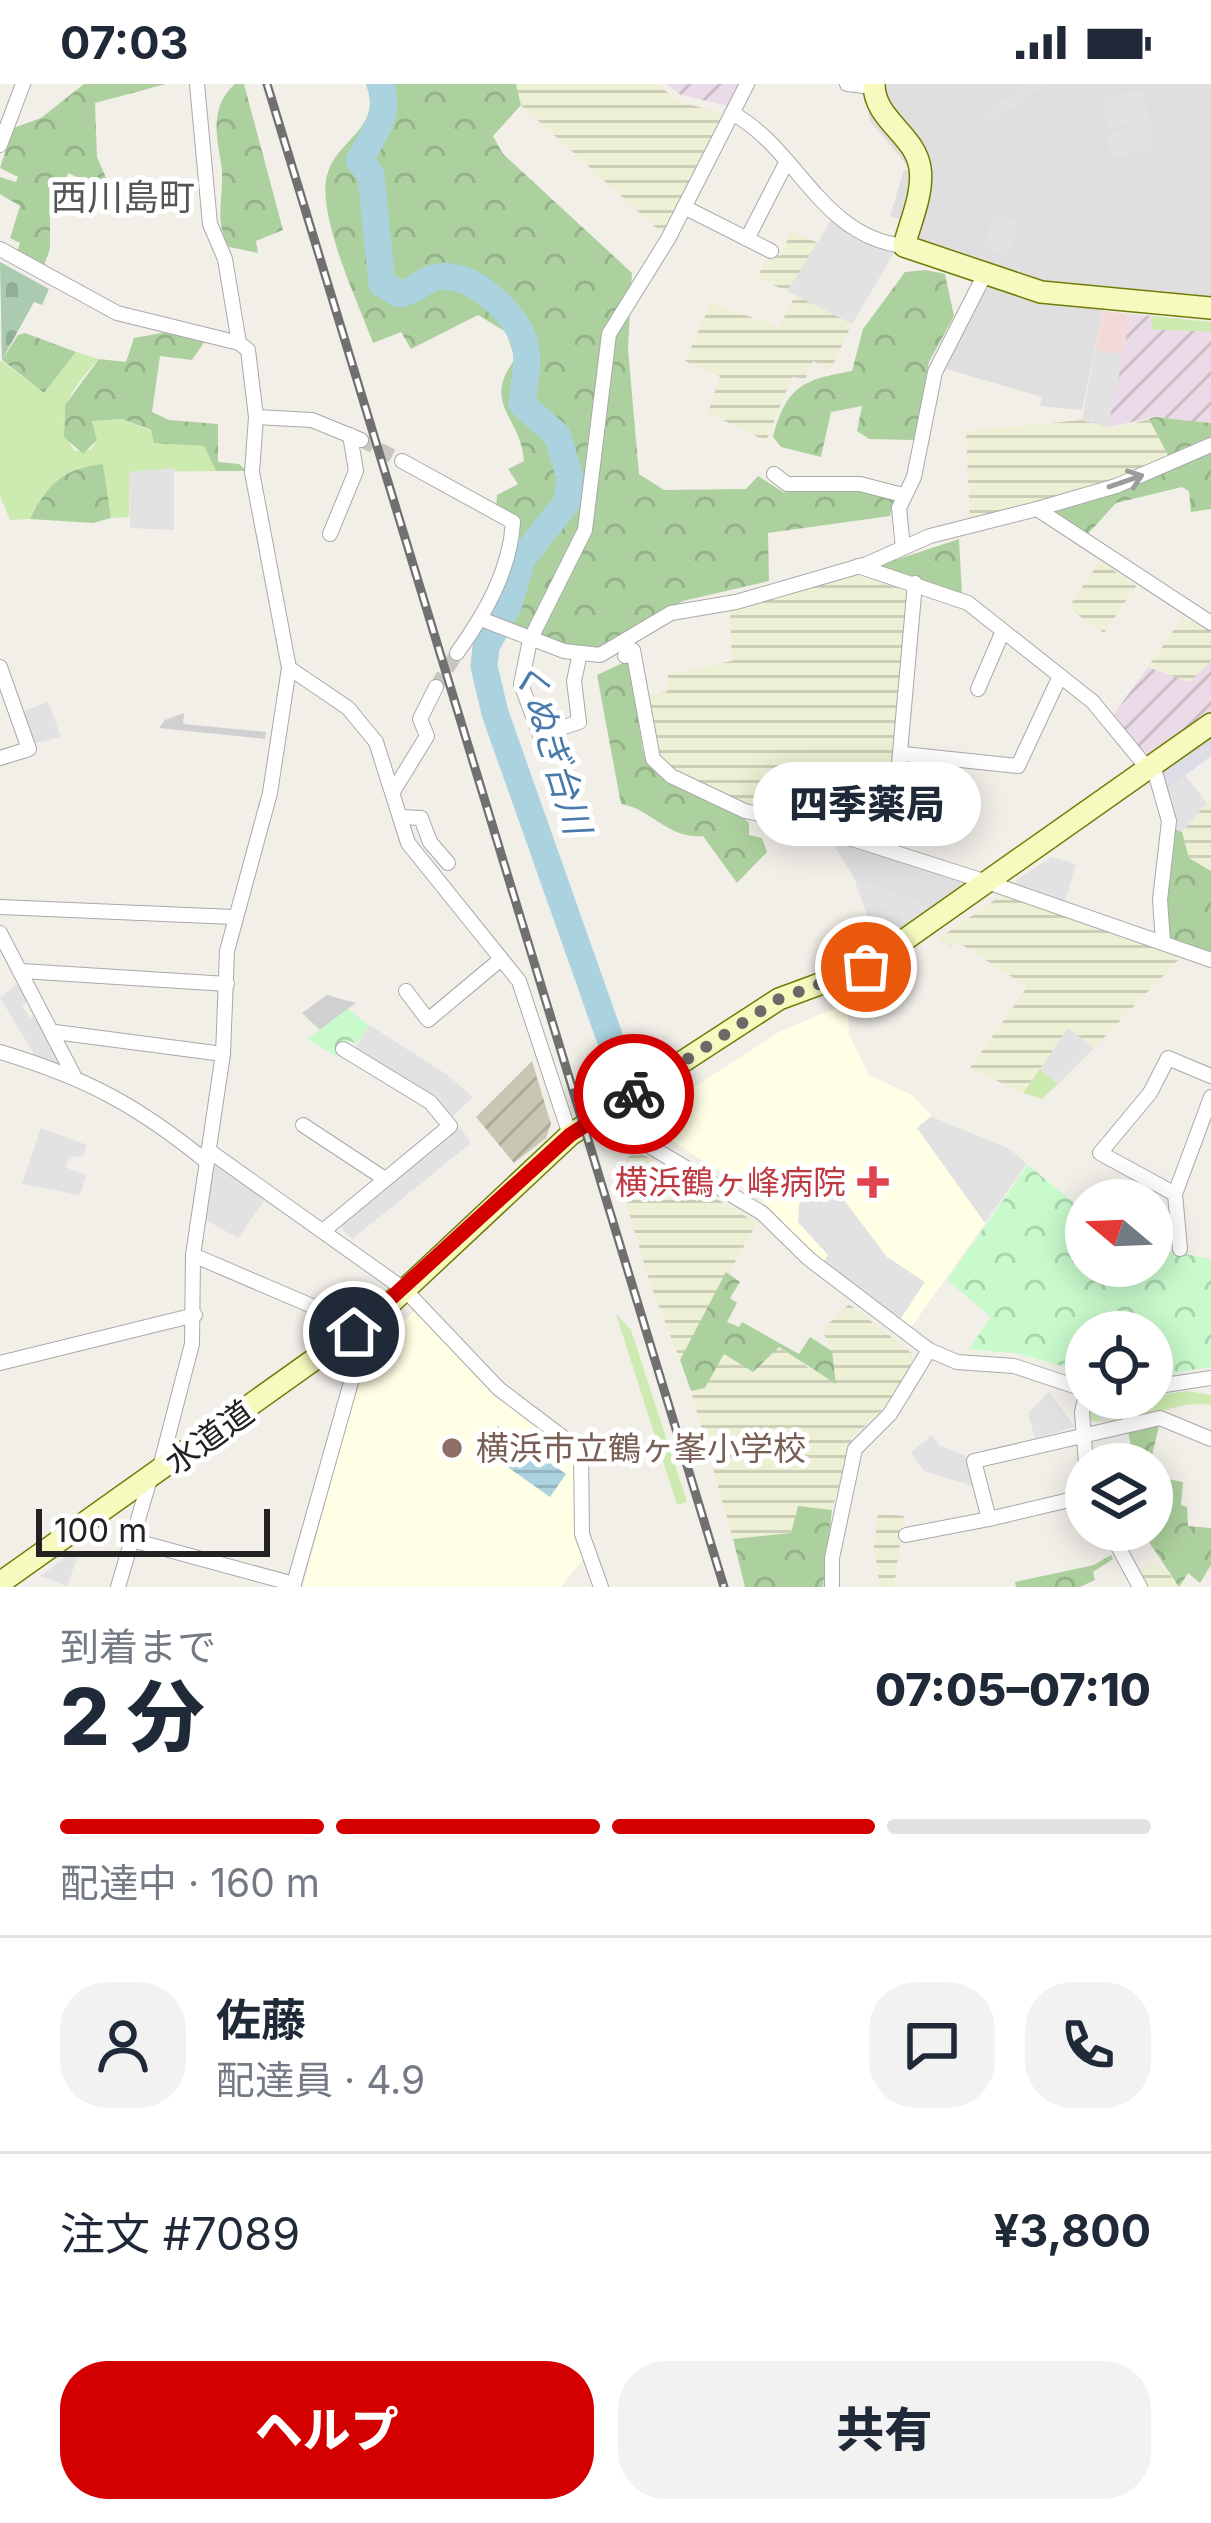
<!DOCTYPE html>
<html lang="ja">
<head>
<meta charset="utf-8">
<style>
  :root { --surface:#fff; --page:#f2f2f3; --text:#1f2937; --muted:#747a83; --line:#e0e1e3; --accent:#d40000 }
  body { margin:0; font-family:Inter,"Noto Sans JP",sans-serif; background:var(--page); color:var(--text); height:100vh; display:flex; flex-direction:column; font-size:45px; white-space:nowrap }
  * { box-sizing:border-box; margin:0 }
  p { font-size:39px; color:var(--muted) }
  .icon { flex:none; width:66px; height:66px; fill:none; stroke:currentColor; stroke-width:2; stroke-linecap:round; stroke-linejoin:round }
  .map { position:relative; height:1503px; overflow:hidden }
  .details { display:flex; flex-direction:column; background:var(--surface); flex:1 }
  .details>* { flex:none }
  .needle { width:78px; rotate:289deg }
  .buttons { position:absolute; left:1065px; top:1095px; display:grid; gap:24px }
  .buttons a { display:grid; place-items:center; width:108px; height:108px; border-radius:50%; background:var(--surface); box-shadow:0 6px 30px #0003; font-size:60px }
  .scale { position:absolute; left:36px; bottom:30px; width:234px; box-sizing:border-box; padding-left:12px; border:6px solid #222; border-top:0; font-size:33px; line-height:42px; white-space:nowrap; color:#222; -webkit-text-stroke:9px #fff; paint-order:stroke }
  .pin { position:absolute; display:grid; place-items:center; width:102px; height:102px; color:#fff; margin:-51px; border:6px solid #fff; border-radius:50%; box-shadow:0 3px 12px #0007 }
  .courier { position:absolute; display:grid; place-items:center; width:120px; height:120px; margin:-60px; border:9px solid #d40000; border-radius:50%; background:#fff; color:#222; box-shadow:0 3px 15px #0007 }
  .bubble { position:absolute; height:84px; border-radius:42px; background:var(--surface); box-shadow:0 6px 30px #0003; font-size:39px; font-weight:800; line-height:84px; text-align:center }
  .head em { font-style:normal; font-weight:800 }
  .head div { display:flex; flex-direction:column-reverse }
  .head { display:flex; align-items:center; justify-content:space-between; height:204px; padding:0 60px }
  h1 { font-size:78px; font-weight:800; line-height:90px }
  .bar { display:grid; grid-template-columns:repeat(4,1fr); gap:18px 12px; align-content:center; height:144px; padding:0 60px }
  .bar i { height:15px; border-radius:9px; background:var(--line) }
  .bar .current { background:var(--accent) }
  .bar p { grid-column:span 4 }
  .line { display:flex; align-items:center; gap:30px; padding:0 60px; border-top:3px solid var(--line) }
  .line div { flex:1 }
  .round { display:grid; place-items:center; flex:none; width:126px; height:126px; border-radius:48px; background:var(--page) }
  .button { display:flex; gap:24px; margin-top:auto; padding:24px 60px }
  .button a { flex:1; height:138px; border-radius:48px; background:var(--accent); color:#fff; font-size:48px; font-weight:800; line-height:138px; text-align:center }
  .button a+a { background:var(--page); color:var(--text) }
  .status { display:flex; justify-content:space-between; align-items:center; height:84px; padding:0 60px; background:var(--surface); direction:ltr }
  .status svg { height:33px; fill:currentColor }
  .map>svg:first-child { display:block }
  .residential { fill:#e0dfdf }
  .commercial { fill:#f2dad9 }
  .industrial { fill:url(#industrial-furrows) }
  .education { fill:#ffffe5 }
  .religious { fill:#d0d0d0 }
  .construction { fill:url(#construction-furrows) }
  .farmland { fill:url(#farmland-rules) }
  .grass { fill:#cdebb0 }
  .forest { fill:url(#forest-crowns) }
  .cemetery { fill:url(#cemetery-stones) }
  .park { fill:url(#park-crowns) }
  .parking { fill:#e2e2e2 }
  .plaza { fill:#dddde8 }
  .water { fill:url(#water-rules) }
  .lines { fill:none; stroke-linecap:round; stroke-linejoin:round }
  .river { stroke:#aad3df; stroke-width:27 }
  .street-tunnel { stroke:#c8c6c1; stroke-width:14; stroke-dasharray:14 7; stroke-linecap:butt }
  .street-casing { stroke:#a9a9a9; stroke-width:16 }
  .secondary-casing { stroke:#707d05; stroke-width:24 }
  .street { stroke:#fff; stroke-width:14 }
  .secondary { stroke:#f7fabf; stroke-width:21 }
  .rail-casing { stroke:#707070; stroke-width:9 }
  .rail { stroke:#fff; stroke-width:4.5; stroke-dasharray:14; stroke-linecap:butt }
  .oneway { stroke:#9c9c9c }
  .done { stroke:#6b6a68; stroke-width:12; stroke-dasharray:0 21.6 }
  .route { stroke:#d40000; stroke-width:15 }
  .health-dot { fill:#e0444e; stroke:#fff; stroke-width:4.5 }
  .education-dot { fill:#8d6e63; stroke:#fff; stroke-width:4.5 }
  .labels { text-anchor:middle; stroke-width:10; stroke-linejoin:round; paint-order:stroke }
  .health-label { font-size:33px; fill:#be3a42; stroke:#fff; text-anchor:end }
  .street-label { font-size:33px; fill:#222; stroke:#fff }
  .education-label { font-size:33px; fill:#785e54; stroke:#fff; text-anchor:start }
  .neighbourhood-label { font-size:36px; fill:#555; stroke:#fff }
  .water-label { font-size:36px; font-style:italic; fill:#4a7aab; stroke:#fff }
</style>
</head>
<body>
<div class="status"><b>07:03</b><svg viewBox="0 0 49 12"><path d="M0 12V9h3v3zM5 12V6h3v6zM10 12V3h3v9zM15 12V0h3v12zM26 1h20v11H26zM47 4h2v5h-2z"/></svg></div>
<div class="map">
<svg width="1211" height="1503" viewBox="0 0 1211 1503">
  <defs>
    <pattern id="industrial-furrows" width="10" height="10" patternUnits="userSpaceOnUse" patternTransform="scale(3)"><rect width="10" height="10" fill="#ebdbe8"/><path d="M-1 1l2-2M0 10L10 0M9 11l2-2" fill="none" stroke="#c9bcc7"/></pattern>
    <pattern id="construction-furrows" width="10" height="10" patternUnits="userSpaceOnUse" patternTransform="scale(3)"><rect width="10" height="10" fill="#c7c7b4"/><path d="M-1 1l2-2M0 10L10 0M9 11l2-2" fill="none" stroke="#abab9a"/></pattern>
    <pattern id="farmland-rules" width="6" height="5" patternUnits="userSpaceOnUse" patternTransform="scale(3)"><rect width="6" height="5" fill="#eef0d5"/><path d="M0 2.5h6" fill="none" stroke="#ccceb7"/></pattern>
    <pattern id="forest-crowns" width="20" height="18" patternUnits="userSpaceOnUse" patternTransform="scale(3)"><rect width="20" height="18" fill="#add19e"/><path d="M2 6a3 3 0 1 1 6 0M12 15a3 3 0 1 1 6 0" fill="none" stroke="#95b388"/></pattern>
    <pattern id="cemetery-stones" width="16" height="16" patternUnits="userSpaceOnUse" patternTransform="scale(3)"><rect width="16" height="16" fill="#aacbaf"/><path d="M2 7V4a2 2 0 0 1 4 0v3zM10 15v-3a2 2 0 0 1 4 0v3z" fill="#92ae96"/></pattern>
    <pattern id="park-crowns" width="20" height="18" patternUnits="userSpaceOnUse" patternTransform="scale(3)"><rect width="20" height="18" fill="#c8facc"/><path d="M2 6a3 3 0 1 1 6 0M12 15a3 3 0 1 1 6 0" fill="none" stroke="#acd6af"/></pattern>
    <pattern id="water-rules" width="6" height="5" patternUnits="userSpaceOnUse" patternTransform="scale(3)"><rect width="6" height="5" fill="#aad3df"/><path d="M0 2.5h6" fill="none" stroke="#92b5bf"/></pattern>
  </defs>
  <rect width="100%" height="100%" fill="#f2efe9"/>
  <g class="residential">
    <polygon points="862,0 1211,0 1211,231 1104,222 1082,326 1040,322 1042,313 940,283 982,201 894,169 903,136 890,132 904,86 912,87 870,37"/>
    <polygon points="829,754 969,800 936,824 868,834 860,803"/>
  </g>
  <polygon class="commercial" points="1103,227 1131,230 1108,343 1082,336"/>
  <g class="industrial">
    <polygon points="666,0 740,0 728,22 681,11"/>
    <polygon points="1131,230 1211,238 1211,339 1156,333 1108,343"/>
    <polygon points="1211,577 1211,630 1146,677 1111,634 1148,583 1189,598"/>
  </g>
  <g class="education">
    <polygon points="848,919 849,951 869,991 912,1011 932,1032 1010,1065 1027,1080 910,1245 814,1170 761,1115 642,1037 779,948"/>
    <polygon points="415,1227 497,1311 575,1372 574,1441 584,1474 561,1503 303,1503 367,1263"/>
  </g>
  <g class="religious">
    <polygon points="184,629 183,640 266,648 265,655 159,644 165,636"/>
    <polygon points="327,911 356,919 320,946 302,929"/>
  </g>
  <polygon class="construction" points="532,977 551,1040 546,1054 514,1079 476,1033"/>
  <g class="farmland">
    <polygon points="516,0 657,0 680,18 724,30 663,150 521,21"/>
    <polygon points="792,147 818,159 787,207 757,194 770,168 780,172"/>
    <polygon points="796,210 852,240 831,285 813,277 805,295 792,293 766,357 708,329 720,292 685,277 711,219 779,243"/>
    <polygon points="1149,335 1171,378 1115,400 970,439 966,347 1082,336 1114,345"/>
    <polygon points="1100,477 1136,502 1104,549 1068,524"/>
    <polygon points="863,488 907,502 895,686 872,709 801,734 770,731 670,686 658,673 645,611 667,608 668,590 732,577 730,526"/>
    <polygon points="1182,534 1211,546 1211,577 1190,598 1148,583"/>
    <polygon points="1211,713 1211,787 1189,774 1182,748"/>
    <polygon points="1005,809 1183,871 1094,964 1068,945 1023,1009 970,984 1027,903 958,858 950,862 938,855"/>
    <polygon points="637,1067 757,1139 680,1276 652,1205 615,1082"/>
    <polygon points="849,1220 913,1270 910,1285 882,1326 852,1354 832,1426 798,1422 791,1449 733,1455 691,1307 705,1303 724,1270 779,1263 813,1287 832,1267 822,1246"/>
    <polygon points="878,1429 904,1432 894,1503 880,1503 874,1462"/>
    <polygon points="1158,1478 1180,1503 1145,1503 1136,1487"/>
  </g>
  <g class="grass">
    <polygon points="1152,232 1211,238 1211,248 1151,245"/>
    <path d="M76 268 99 275C73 303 49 332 75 367L91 366 97 356 92 337 122 335 151 347 155 355 205 362 216 387 129 388V433L111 434 103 380C64 384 47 400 30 435L10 436 0 412V276L44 309Z"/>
    <polygon points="1040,985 1058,1000 1042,1015 1023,1009"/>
    <polygon points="616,1230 631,1246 687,1418 677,1421"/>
    <path d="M1187 1307 1211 1311V1321C1174 1314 1129 1347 1086 1335L1088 1320 1129 1332 1140 1329 1138 1314Z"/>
  </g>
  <g class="forest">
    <polygon points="84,0 166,0 95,19 97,73 110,103 82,108 82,95 68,89 64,110 50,125 50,165 42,187 16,171 20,159 10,154 20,122 0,110 0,93 16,98 18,93 0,84 13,44 41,34"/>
    <path d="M235 0H244L283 146 256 157 258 169 229 163C212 134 226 110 221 79 216 51 210 22 235 0Z"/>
    <path d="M366 0H516L521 21 493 52 503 70 632 189 628 265 639 390 664 406 746 405 758 392 783 408 844 404 894 413 890 432 768 449 769 497 683 517 598 565 573 563 496 533 518 478 520 440 496 426 497 411 518 400 508 385 524 377C521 332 481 321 515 275L506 248 478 231 411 265 401 248 373 259C359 220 314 127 328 88 340 53 383 44 366 0Z"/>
    <path d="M926 186 945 190 954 232 929 278 914 356 869 355 857 347 862 322 831 328 821 373 781 363 773 353C787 301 803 296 852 287L863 245 905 188Z"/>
    <polygon points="167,248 205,257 192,276 160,272 152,328 169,336 218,340 218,378 239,380 247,387 216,387 204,362 154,359 151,346 122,335 92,337 97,356 83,370 64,353 65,321 99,275 126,278 134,254"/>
    <polygon points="25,249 76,268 44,309 2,276 18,251"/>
    <polygon points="1155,333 1211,339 1211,425 1191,428 1189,407 1182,403 1116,419 1085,453 1047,426 1174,383 1149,335"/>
    <path d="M103 380 111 434 93 439 30 435C47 400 64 384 103 380Z"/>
    <polygon points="959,455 962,510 874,483"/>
    <path d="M629 576 643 668 651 681 740 731 749 739V751L762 754 767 768 737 799 703 752C667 755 654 726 621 720L597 591Z"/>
    <polygon points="1174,745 1182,748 1189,774 1211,787 1211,870 1172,857 1164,842 1164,816"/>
    <polygon points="726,1188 740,1198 730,1214 737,1219 727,1238 739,1243 742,1238 799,1270 810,1253 832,1267 836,1300 779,1263 753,1288 724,1270 705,1304 691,1307 680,1276"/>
    <polygon points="1159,1342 1150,1380 1135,1380 1128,1348"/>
    <polygon points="1152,1392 1183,1398 1181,1421 1187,1423 1188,1442 1211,1444 1211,1481 1200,1499 1188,1489 1179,1503 1141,1446 1152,1446"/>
    <polygon points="798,1422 832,1426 823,1503 745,1503 733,1455 791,1449"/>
    <polygon points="1111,1471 1113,1475 1093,1488 1095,1496 1080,1503 1016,1503 1015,1498 1094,1481"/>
  </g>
  <polygon class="cemetery" points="0,178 49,205 42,221 34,218 2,276"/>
  <g class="park">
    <polygon points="348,925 369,941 357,960 350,957 335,972 307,955"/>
    <polygon points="1028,1081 1086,1129 1086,1182 1152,1182 1152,1164 1211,1175 1211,1283 1152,1292 1152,1248 1086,1248 1086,1289 1020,1270 969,1265 991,1233 947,1196"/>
  </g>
  <g class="parking">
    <polygon points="1026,0 1045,0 989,40 983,31"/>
    <polygon points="1142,6 1149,36 1107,44 1101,15"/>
    <polygon points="1149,39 1155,65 1112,74 1107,48"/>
    <polygon points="994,130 1019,139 1008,173 983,164"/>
    <polygon points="831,137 857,156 894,169 852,240 787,207"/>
    <polygon points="1095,265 1123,271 1108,343 1082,336"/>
    <polygon points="174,384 174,446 130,444 129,388"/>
    <polygon points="48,618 61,653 32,660 22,628"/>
    <polygon points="1185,691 1207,719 1182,748 1174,745 1166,706"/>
    <polygon points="1052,773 1076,780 1064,820 1021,805 1016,796"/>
    <polygon points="854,794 936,824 902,849 868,834"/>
    <polygon points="22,896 33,914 22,922 30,934 40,928 65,983 36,973 0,914"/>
    <polygon points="369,941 446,990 473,1013 451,1034 355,965"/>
    <polygon points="1068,944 1094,964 1058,1000 1040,985"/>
    <polygon points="931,1032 1010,1065 1027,1080 985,1139 917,1044"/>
    <polygon points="459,1042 471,1059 352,1155 343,1146 342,1137"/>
    <polygon points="41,1044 87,1061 83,1072 69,1073 65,1083 86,1091 80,1111 22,1100"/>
    <polygon points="218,1076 268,1111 238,1154 202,1134 210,1081"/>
    <polygon points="828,1095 887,1173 925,1198 899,1237 824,1177 828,1171 798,1138 799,1120"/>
    <polygon points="1049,1308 1075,1343 1035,1355 1028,1329"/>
    <polygon points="1138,1314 1141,1329 1102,1338 1088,1320 1097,1315"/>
    <polygon points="932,1351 939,1361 967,1372 976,1403 924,1387 911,1368"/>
    <polygon points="69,1471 77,1474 67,1502 40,1492"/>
  </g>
  <polygon class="plaza" points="1211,651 1211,672 1166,706 1161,687"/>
  <polygon class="water" points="498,1342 566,1390 550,1413 482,1365"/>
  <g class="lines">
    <path class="river" d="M380 0C392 28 374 51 359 76L371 91 382 200 400 210C414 208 421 198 433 194 466 183 512 225 523 254 531 273 524 299 522 320L557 351 570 393 567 418 522 475 509 520 486 563 484 582 495 629 626 1000"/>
    <g class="street-tunnel">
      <polyline points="361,356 402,377"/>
      <polyline points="436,603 457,569"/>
    </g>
    <g class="street-casing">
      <g id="street">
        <polyline points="197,0 210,140 225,175 239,259"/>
        <polyline points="847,0 873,3"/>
        <path d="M732 29C798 65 821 153 904 162"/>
        <polyline points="0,61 23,0"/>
        <polyline points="684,123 771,167"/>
        <polyline points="747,155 787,77"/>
        <polyline points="0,165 117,229 239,259 248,266 256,333 252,388 289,584 270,709 227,867 223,970 193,1171 192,1260 160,1383"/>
        <polyline points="256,333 312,336 361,356"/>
        <path d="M402 377 513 438C510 487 485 530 457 569"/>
        <polyline points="774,390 787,400 860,400 903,411"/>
        <polyline points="1037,425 1116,402 1211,361"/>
        <polyline points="330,450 356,387 350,351"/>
        <polyline points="903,464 899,424 914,393 935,288 985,190"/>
        <polyline points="858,482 968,519 1093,618 1148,685"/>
        <polyline points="481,535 564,567 600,571 671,529 736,518 867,480 930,452 1037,425 1211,539"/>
        <polyline points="580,569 574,597 579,638 540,651 521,600 530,556 585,446 609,250 668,155 747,0"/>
        <polyline points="625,572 633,566 653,675 671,692 745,727 802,739 987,798 1211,876"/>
        <polyline points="0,583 29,665 0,674"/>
        <polyline points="289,584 348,624 376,658 408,759 519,897 570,1051"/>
        <polyline points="978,605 1003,547"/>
        <polyline points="903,670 1018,682 1060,592"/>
        <polyline points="1153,681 1169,737 1160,816 1163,858"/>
        <polyline points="394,706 427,652 420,635 436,603"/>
        <polyline points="401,733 421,734 430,758 448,779"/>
        <polyline points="802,739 875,712 898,691 915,499"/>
        <polyline points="0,823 234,833"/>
        <polyline points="0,849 73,990"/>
        <polyline points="22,887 227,900"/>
        <polyline points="406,907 428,936 501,875"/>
        <polyline points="55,948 223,970"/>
        <path d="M0 968C86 994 137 1021 207 1078"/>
        <polyline points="606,1028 629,1050 762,1129 809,1175 929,1266 957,1278 1014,1282 1086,1306"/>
        <polyline points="303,1041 385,1095"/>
        <polyline points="208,1066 405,1206 499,1305 581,1367 582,1450 601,1503"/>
        <polyline points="1175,1110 1100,1069 1150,1009 1168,974 1211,992"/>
        <polyline points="323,1147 450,1042 430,1018 343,965"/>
        <polyline points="1180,1165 1175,1110 1211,1013"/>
        <polyline points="193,1171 340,1234 361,1263 293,1503"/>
        <polyline points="0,1279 195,1231"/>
        <polyline points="1152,1303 1211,1294"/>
        <polyline points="1086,1311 1082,1328 1086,1380"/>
        <polyline points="1086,1412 989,1435 974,1377 1160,1334 1211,1355"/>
        <polyline points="1109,1446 1140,1503"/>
        <polyline points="906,1451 989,1435"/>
        <polyline points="132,1456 294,1500"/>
        <polyline points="118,1503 150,1395"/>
        <polyline points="832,1503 832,1474 855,1365 890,1330 929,1266"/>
      </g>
    </g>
    <g class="secondary-casing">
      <g id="secondary">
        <path d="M874 0C874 36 915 50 920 84 924 108 910 139 904 162L1041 208 1211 224"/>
        <polyline points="0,1499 381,1228 570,1051 779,915 866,883 1211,640"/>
      </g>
    </g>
    <use href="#street" class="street"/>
    <use href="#secondary" class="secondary"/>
    <g class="rail-casing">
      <polyline id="rail" points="267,0 724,1503"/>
    </g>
    <use href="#rail" class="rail"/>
  </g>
  <defs><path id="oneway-shaft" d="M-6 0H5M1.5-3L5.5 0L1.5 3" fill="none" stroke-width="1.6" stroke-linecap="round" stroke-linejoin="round" transform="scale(3)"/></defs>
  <use class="oneway" href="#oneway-shaft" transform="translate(1126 397) rotate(-19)"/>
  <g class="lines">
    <polyline class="done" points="634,1010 779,915 866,883"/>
    <polyline class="route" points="354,1248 570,1051 634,1010"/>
  </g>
  <path class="health-dot" d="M867 1080h12v12h12v12h-12v12h-12v-12h-12v-12h12z"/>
  <circle class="education-dot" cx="452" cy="1364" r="12"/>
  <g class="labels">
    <g class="health-label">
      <text x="846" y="1110">横浜鶴ヶ峰病院</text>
    </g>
    <g class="street-label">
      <text transform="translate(209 1353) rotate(-36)" y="12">水道道</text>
    </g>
    <g class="education-label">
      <text x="476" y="1376">横浜市立鶴ヶ峯小学校</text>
    </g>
    <g class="neighbourhood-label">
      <text x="123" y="126">西川島町</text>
    </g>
    <g class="water-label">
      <text transform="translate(553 663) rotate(73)" y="13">くぬぎ台川</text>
    </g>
  </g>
</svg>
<div class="buttons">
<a><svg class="needle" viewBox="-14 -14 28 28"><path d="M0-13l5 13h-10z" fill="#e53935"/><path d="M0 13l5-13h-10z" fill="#747a83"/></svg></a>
<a><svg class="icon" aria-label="locate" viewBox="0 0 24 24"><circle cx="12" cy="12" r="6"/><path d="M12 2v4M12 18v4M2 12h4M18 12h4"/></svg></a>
<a><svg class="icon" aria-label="layers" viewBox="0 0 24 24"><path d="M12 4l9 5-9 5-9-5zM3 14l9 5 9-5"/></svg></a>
</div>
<div class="scale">100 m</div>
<div class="pin" style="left:866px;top:883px;background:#ea580c"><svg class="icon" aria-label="bag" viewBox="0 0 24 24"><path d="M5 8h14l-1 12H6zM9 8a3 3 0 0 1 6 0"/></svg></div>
<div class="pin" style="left:354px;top:1248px;background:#1f2937"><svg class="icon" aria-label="home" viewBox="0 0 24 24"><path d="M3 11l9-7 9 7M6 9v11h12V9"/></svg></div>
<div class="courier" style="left:634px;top:1010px"><svg class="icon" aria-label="bike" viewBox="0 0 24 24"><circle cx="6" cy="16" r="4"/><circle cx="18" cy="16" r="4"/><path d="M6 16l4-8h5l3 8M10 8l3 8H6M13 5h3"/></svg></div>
<div class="bubble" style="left:753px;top:678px;width:228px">四季薬局</div>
</div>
<section class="details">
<div class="head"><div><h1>2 分</h1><p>到着まで</p></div><em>07:05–07:10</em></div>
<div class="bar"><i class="current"></i><i class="current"></i><i class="current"></i><i></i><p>配達中 · 160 m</p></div>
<div class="line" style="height:216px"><a class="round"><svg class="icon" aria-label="person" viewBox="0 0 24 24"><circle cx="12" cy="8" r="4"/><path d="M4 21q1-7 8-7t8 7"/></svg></a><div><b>佐藤</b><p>配達員 · 4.9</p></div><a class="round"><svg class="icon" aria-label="chat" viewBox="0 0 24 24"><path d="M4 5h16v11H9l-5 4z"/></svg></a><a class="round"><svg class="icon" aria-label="phone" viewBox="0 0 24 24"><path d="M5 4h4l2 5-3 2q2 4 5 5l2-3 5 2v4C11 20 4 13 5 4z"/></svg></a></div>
<div class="line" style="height:156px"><div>注文 #7089</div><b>¥3,800</b></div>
<div class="button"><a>ヘルプ</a><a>共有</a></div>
</section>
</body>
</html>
